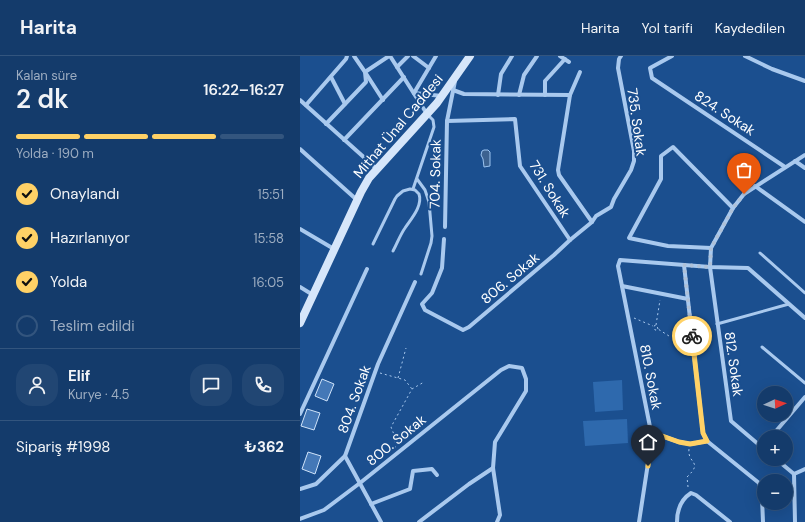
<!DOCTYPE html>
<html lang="tr">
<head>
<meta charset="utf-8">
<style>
  :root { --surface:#143b6b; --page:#214673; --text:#f1f3f6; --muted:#9dadc1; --line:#33557e; --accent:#ffd166 }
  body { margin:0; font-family:"DM Sans",sans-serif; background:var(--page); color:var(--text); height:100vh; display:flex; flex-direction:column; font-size:15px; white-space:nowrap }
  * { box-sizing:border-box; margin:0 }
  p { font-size:13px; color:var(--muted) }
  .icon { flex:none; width:22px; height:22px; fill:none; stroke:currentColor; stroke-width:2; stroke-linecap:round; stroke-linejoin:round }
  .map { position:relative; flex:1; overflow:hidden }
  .details { display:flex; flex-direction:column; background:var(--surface); width:300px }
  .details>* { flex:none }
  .needle { width:26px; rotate:87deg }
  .tools { position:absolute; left:457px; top:330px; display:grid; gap:8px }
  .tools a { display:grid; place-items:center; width:36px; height:36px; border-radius:50%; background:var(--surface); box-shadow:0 4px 16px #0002,0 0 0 1px var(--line); font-size:20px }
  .pin { position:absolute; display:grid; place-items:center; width:34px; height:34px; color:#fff; margin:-41px -17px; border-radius:50% 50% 50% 0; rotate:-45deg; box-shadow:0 0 4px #0007 }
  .pin .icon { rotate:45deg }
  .courier { position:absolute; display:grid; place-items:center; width:40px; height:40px; margin:-20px; border:3px solid #ffd166; border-radius:50%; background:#fff; color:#222; box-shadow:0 1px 5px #0007 }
  .headline em { font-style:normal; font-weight:600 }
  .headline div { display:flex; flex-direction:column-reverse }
  .headline { display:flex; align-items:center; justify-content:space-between; height:68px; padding:0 16px }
  h1 { font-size:26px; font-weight:600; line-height:30px }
  .bar { display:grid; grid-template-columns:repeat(4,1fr); gap:6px 4px; align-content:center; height:48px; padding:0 16px }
  .bar i { height:5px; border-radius:3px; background:var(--line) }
  .bar .current { background:var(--accent) }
  .bar p { grid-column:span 4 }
  .line { display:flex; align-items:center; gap:10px; padding:0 16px; border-top:1px solid var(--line) }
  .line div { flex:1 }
  .round { display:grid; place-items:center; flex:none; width:42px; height:42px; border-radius:16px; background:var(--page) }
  ol { padding:0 16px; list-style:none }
  li { display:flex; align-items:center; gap:12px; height:44px }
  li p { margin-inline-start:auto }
  li .icon { padding:4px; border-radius:50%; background:var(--accent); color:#111; stroke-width:4 }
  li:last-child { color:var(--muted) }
  li i { width:22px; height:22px; border:2px solid var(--line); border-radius:50% }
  header { display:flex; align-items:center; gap:24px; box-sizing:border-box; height:56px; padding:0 20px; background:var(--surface); border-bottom:1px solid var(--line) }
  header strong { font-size:19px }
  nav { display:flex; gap:22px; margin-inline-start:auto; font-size:14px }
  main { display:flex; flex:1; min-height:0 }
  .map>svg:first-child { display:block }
  .green { fill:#2e69ad }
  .water { fill:#3c6290; stroke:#9cc4f0 }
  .building { fill:#4478b7; stroke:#cfe3fa }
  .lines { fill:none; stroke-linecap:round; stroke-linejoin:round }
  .path { stroke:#a9c9ee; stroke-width:1; stroke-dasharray:2 3; stroke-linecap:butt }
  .lane { stroke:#a9c9ee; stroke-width:3 }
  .street { stroke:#a9c9ee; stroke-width:4 }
  .secondary { stroke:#d6e6fa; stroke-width:8 }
  .done { stroke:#afc1d8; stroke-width:4; stroke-dasharray:0 7.2 }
  .route { stroke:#ffd166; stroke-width:5 }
  .labels { text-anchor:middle; stroke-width:4; stroke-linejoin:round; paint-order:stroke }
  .street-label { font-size:14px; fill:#fff; stroke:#1b4f8f }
</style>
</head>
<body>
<header>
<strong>Harita</strong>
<nav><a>Harita</a><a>Yol tarifi</a><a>Kaydedilen</a></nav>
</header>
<main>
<section class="details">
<div class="headline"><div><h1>2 dk</h1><p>Kalan süre</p></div><em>16:22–16:27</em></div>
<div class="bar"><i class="current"></i><i class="current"></i><i class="current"></i><i></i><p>Yolda · 190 m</p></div>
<ol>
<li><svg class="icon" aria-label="check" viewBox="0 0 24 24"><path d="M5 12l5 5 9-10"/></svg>Onaylandı<p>15:51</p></li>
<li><svg class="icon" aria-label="check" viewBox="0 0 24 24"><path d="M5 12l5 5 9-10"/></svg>Hazırlanıyor<p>15:58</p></li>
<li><svg class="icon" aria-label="check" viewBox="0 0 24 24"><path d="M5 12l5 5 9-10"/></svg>Yolda<p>16:05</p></li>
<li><i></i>Teslim edildi</li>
</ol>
<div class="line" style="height:72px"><a class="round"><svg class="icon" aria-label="person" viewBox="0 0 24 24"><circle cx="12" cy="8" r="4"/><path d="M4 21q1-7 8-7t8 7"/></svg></a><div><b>Elif</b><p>Kurye · 4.5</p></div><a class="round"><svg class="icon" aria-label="chat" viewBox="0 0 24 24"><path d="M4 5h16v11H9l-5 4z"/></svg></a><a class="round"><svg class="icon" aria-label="phone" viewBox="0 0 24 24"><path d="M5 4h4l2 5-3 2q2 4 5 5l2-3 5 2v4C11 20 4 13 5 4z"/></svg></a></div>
<div class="line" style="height:52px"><div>Sipariş #1998</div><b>₺362</b></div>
</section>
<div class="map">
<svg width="505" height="466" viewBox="0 0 505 466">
  <rect width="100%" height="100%" fill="#1b4f8f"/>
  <g class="green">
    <polygon points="322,324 323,354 295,356 293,326"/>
    <polygon points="327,363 328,387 285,390 283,365"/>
  </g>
  <polygon class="water" points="184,94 188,94 190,96 190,110 184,111 183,103 181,99 182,95"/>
  <g class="building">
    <polygon points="22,323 34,328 27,345 15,340"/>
    <polygon points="7,353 20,357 14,374 1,370"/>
    <polygon points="8,396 21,400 15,418 2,413"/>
  </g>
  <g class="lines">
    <g class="path">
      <polyline points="334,262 353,270"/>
      <polyline points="356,269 360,244"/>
      <polyline points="358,273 357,270 355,269 354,271 355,274 356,274 358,273 369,280"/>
      <polyline points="80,317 105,324 112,333"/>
      <polyline points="98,322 106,292"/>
      <polyline points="95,392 95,381 91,371 112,333 124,326"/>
      <path d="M388 431 387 421C404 405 387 408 389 393"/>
    </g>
    <g class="lane">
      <polyline points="117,123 125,134 129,146 132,180 131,187 121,218"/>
      <polyline points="113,133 134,71 133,64 128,59"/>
      <path d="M73 188 95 143 97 140 103 135 110 133 115 134 119 138C123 150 111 163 105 172 100 179 97 188 93 195"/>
      <polyline points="460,197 505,237"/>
      <polyline points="417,268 489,248"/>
      <polyline points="462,291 505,327"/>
    </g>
    <g class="street">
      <polyline points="90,0 127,58"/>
      <polyline points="113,0 129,12"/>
      <polyline points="260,0 269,6"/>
      <polyline points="372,0 350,12 352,22 485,111"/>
      <polyline points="445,0 472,13 505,25"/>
      <polyline points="97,11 108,0"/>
      <polyline points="280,16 270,39 258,114 259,119 292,166"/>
      <polyline points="31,21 45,48"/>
      <polyline points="153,34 164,38 270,39"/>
      <polyline points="114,37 136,0"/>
      <polyline points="114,37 142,40"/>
      <polyline points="198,39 201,18 212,0"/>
      <polyline points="219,39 224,19 237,0"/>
      <polyline points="245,39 245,25 265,3"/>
      <polyline points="0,44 77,113"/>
      <polyline points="83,44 65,16 89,0"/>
      <polyline points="6,49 46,3 47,0"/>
      <polyline points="147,65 215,63 220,110 270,184"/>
      <polyline points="26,68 66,26 65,16 54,0"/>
      <polyline points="44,84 104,21"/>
      <polyline points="0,93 57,144"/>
      <polyline points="495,105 505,112"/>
      <polyline points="455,130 505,166"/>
      <polyline points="145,171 147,65 155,25"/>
      <polyline points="0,173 34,193"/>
      <polyline points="144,183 142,212 132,237 122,248 125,254 163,274 169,271 254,199 270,184 292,166 296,160 311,151 314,143 331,114 334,105 334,95 318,12 319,3 321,0"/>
      <polyline points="411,192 368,190 329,182 361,123 361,100 373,91 433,152"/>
      <polyline points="384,209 403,377 407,385 459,427 462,442 463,466"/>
      <polyline points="322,230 388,243"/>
      <polyline points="0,231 13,239"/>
      <polyline points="0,358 67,213"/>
      <polyline points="351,376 379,386 391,388 407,385"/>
      <polyline points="471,381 505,341"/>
      <polyline points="464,393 431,365 410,211 411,192 433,152 444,138 505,99"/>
      <polyline points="45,400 81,466"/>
      <polyline points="476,403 494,418 495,466"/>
      <polyline points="494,418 505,413"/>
      <polyline points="0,433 16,428 45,400 78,308 115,226"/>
      <polyline points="71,448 110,433 113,415 132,413 137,419"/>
      <polyline points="0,463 24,454 60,427 201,314 209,310 222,312 226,323 226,335 195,386 193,412 200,459 197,466"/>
      <polyline points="119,466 169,428 193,412"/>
      <polyline points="339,466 352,381 318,210 320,204 410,211 448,212 505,262"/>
      <path d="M377 466C377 454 380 444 391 437L396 439 430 466"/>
    </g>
    <polyline class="secondary" points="0,267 61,136 69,122 137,47 170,0"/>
  </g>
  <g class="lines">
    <polyline class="done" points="392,280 384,209 410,211 411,192 433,152 444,138"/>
    <polyline class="route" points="348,410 352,381 351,376 379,386 390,388 407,385 403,377 392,280"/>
  </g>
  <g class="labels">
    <g class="street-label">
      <text transform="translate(425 57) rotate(33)" y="5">824. Sokak</text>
      <text transform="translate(337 66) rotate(82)" y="5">735. Sokak</text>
      <text transform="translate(98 70) rotate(-50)" y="5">Mithat Ünal Caddesi</text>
      <text transform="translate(135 118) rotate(-89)" y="5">704. Sokak</text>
      <text transform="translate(250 133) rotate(58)" y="5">731. Sokak</text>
      <text transform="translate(210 222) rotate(-40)" y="5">806. Sokak</text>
      <text transform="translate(434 308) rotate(82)" y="5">812. Sokak</text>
      <text transform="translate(351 321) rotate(79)" y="5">810. Sokak</text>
      <text transform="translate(54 343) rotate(-70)" y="5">804. Sokak</text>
      <text transform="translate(96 384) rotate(-39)" y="5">800. Sokak</text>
    </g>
  </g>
</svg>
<div class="tools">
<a><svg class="needle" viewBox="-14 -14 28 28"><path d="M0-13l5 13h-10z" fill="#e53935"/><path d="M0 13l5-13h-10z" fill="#9dadc1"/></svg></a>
<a>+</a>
<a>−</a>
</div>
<div class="pin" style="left:444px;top:138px;background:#ea580c"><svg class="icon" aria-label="bag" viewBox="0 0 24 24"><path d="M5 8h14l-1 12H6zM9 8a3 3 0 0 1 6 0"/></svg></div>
<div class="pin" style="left:348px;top:410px;background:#1f2937"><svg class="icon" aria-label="home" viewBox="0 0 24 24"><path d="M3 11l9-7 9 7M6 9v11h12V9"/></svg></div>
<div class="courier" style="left:392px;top:280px"><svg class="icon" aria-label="bike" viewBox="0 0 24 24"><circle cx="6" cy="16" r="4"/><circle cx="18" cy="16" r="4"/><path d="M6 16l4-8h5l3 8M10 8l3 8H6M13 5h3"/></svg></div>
</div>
</main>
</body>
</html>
